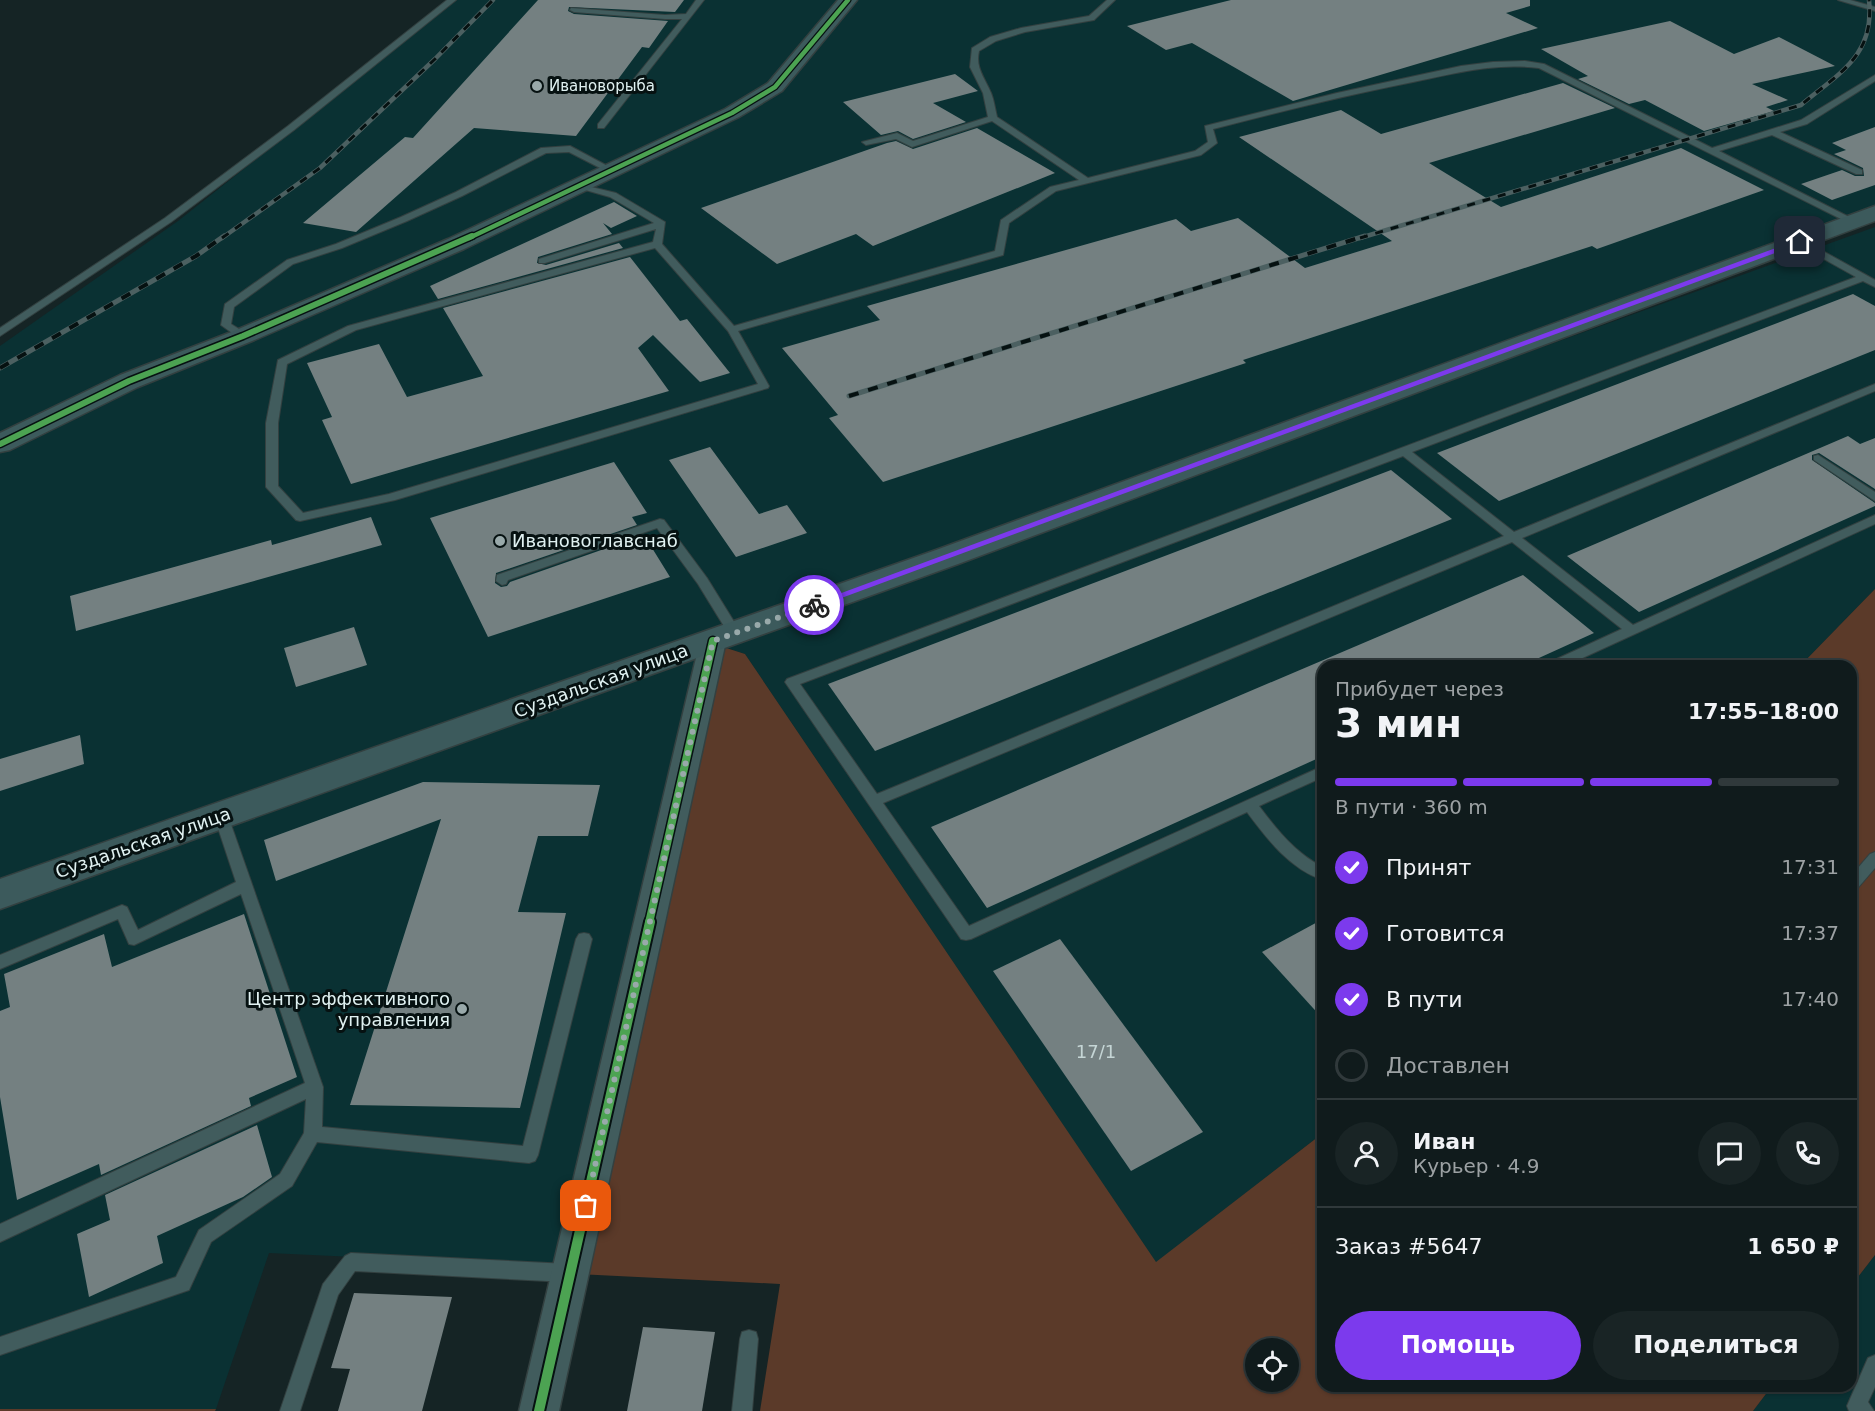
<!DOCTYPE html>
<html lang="ru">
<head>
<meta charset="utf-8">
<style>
  :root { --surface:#101b1c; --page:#192425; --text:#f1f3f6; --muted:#9ca1a3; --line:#30393b; --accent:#7c3aed }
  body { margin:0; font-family:"DejaVu Sans",sans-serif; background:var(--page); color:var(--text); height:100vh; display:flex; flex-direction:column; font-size:22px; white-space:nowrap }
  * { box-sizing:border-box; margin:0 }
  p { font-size:20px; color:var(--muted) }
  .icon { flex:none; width:33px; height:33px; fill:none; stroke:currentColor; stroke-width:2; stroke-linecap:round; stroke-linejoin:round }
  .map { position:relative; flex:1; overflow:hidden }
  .panel { position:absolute; left:1317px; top:660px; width:540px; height:732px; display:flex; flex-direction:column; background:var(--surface); border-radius:18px; box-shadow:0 2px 4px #0004,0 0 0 2px var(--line) }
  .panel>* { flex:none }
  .buttons { position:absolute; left:1245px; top:1338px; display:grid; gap:12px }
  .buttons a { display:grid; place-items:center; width:54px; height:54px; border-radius:50%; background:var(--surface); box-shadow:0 2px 4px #0004,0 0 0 2px var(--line); font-size:30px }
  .pin { position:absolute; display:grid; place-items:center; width:51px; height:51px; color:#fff; margin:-26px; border-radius:12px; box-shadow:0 3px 9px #0006 }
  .courier { position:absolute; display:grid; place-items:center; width:60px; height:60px; margin:-30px; border:4px solid #7c3aed; border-radius:50%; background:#fff; color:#222; box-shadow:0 2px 8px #0007 }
  .headline em { font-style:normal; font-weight:600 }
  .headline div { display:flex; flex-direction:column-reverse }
  .headline { display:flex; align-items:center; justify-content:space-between; height:102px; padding:0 18px }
  h1 { font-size:39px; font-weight:600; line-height:45px }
  .bar { display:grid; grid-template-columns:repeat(4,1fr); gap:9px 6px; align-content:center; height:72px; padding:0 18px }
  .bar i { height:8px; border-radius:4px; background:var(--line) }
  .bar .current { background:var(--accent) }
  .bar p { grid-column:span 4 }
  .line { display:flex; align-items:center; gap:15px; padding:0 18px; border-top:2px solid var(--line) }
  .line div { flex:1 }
  .round { display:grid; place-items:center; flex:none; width:63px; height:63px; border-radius:32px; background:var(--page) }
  ol { padding:0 18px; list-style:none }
  li { display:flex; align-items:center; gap:18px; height:66px }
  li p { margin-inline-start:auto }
  li .icon { padding:6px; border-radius:50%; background:var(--accent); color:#fff; stroke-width:4 }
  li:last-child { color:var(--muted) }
  li i { width:33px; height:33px; border:3px solid var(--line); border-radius:50% }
  .action { display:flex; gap:12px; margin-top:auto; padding:12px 18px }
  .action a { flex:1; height:69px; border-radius:36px; background:var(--accent); color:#fff; font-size:24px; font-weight:600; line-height:69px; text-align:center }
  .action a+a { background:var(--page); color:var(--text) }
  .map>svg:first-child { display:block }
  .built { fill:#0a3133 }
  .green { fill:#5b3a29; fill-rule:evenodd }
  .building { fill:#748081 }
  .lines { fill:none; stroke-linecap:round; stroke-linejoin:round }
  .lane-casing { stroke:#334040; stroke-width:2 }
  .street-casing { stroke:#334040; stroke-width:3 }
  .secondary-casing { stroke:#334040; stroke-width:3 }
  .lane { fill:#415c5d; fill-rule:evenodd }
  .street { fill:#415c5d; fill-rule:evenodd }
  .secondary { fill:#3c5a5c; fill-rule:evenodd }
  .rail-far1-casing { stroke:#4c6061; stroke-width:4.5 }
  .rail-casing { stroke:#4c6061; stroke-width:5 }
  .rail-far1 { stroke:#061111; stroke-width:3; stroke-dasharray:8; stroke-linecap:butt }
  .rail { stroke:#061111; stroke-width:4; stroke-dasharray:10; stroke-linecap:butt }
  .cycleway-far3-casing { stroke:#061111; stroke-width:7 }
  .cycleway-far2-casing { stroke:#061111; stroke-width:9 }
  .cycleway-far1-casing { stroke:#061111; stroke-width:11 }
  .cycleway-casing { stroke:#061111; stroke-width:14 }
  .cycleway-far3 { stroke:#4ca352; stroke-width:4.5 }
  .cycleway-far2 { stroke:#4ca352; stroke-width:6 }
  .cycleway-far1 { stroke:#4ca352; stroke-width:8 }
  .cycleway { stroke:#4ca352; stroke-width:10 }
  .route { fill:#7c3aed }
  .done { stroke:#99a9aa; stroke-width:6; stroke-dasharray:0 10.8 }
  .poi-dot { fill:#99a9aa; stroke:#061111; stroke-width:2 }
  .labels { text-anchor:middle; stroke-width:6; stroke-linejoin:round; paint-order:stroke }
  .far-poi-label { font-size:15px; fill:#e0f1f1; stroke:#061111; text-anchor:start }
  .poi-label { font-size:18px; fill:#e0f1f1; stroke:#061111; text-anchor:start }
  .street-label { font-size:18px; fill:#e0f1f1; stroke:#061111 }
  .near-number-label { font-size:18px; fill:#c5d5d5 }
</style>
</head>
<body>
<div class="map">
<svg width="1875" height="1411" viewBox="0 0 1875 1411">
  <rect width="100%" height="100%" fill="#152425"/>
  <g class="built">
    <polygon points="457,0 1875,0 1875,218 0,883 0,346 178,221"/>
    <polygon points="1875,227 1875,589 1800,666 1323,666 1323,1133 1156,1263 745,654 717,645"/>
    <polygon points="704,652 566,1267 269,1253 216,1409 0,1409 0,904"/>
    <polygon points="1875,1255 1875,1411 1753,1411 1772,1386 1851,1386 1851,1286"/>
  </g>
  <g class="green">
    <polygon points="1875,589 1875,1255 1851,1286 1851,666 1800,666"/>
    <path d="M717 645 745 654 1156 1262 1323 1133V1386H1772L1753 1411H760L780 1284 577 1274ZM1256 1348H1288V1382H1256Z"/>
    <polygon points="0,1409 216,1409 215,1411 0,1411"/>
  </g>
  <g class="building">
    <polygon points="538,0 684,0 675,12 569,7 568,11 574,14 668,21 649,48 642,47 576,136 474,128 356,232 303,223 405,137 413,138"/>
    <polygon points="1231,0 1530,0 1530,6 1506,13 1538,28 1293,101 1192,43 1166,50 1127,26"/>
    <polygon points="1670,21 1734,54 1779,37 1835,66 1752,84 1788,100 1766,107 1774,111 1704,131 1645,100 1629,104 1578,79 1588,76 1541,49"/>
    <polygon points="955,74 978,91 933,103 966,122 913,139 898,131 881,135 843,102"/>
    <polygon points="1563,83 1615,108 1429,163 1501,207 1681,148 1764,190 1597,249 1592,246 1243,360 1246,363 883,482 829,418 838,415 782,348 880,320 867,306 1176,219 1191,231 1238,218 1305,268 1392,241 1239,137 1341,110 1381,134"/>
    <polygon points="1875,127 1875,185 1832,200 1801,184 1842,170 1855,176 1864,176 1863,168 1834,154 1846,150 1832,143"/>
    <polygon points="977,128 1055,173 873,246 856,234 777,264 701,208 887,143 896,141 913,149"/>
    <polygon points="614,202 637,216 611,228 603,223 612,234 538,257 537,263 546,265 619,243 623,248 438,299 430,286"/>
    <polygon points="630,257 680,321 687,319 730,373 700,382 653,335 638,348 669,391 351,484 322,420 332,417 307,363 379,344 407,397 483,376 443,308"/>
    <polygon points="1853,294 1875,306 1875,350 1499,501 1437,453"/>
    <polygon points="1848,436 1860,444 1875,438 1875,489 1819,453 1812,455 1812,460 1875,503 1875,506 1639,612 1567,556"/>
    <polygon points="710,447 759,514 787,505 807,533 736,557 669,460"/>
    <polygon points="614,462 647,513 632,517 637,525 496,573 495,583 501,587 507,586 510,582 644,535 670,577 488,637 430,518"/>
    <polygon points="1391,470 1452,519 875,751 828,684"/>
    <polygon points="371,517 382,545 76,631 70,596 271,540 272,545"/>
    <polygon points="1523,575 1594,633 1521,666 1323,666 1323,756 987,908 931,827"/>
    <polygon points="354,627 367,665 296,687 284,648"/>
    <polygon points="80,735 84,764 0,791 0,759"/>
    <polygon points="423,782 600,785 588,836 538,836 518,912 566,913 520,1108 350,1105 441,819 276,881 264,840"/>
    <polygon points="244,914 297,1077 249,1098 251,1106 101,1175 99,1164 17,1200 0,1097 0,1011 10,1007 4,974 104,934 112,967"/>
    <polygon points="1323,919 1323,1019 1262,952"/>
    <polygon points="1060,939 1203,1132 1131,1171 993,971"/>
    <polygon points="257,1125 272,1177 243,1197 157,1236 163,1263 89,1297 77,1234 110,1220 105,1195"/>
    <polygon points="354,1293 452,1297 422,1411 338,1411 350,1369 331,1368"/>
    <polygon points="643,1327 715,1332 702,1411 627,1411"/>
  </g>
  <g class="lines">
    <g class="lane-casing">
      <g id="lane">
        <polygon points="447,0 456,0 294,130 171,222 0,336 0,328 165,218 288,126"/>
        <polygon points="696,0 704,0 604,128 598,128 598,124 682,19 665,19 574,12 570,10 571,8 665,15 686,14"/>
        <path d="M1107 0H1115L1094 20 1025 32 996 41 979 51C975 68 985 78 991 93 994 100 995 109 997 117L1088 178 1195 151 1208 142 1205 126 1337 93 1461 66 1493 62 1525 61 1544 64 1712 148 1801 120 1875 75V81L1807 124 1780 132 1862 170V174H1856L1772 135 1719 151 1857 221 1849 223 1539 68C1494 62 1452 74 1408 83 1343 96 1278 112 1213 129L1217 143 1201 155 1056 191 1009 223 1003 255 738 331 769 386 768 388 395 500 300 521 296 520 266 487V423L278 360 348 326 653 242 656 229 545 263H539V259L654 223 610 197 575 187V183L616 193 665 222 662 244 734 326 995 251 1001 220 1050 187 1079 180 992 121 912 147 896 139 866 145 862 142 897 133 913 141 988 117 983 93 970 67 972 48 990 37 1021 28 1089 16ZM655 248 728 331 758 384 389 494 303 513 278 486V423L287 364 356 330Z"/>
        <polygon points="1838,0 1850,0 1875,7 1875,11"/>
        <polygon points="570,146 615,170 608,172 569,152 546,153 462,196 407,221 342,248 293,264 234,307 231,324 247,334 247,338 239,338 221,325 225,304 287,260 336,244 401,217 456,192 541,148"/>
        <path d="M1797 240H1803L1875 280V287L1863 281 1412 452 1514 532 1875 384V391L1522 538 1633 625 1875 515V524L1565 666H1546L1548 663 1622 629 1512 542 883 803 969 926 1323 766V777L1259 806C1277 830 1296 854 1323 867V880C1290 869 1267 839 1247 812L971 939 966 940 961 939 785 682 787 679 1856 277 1797 244ZM1403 456 1504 536 877 794 800 684Z"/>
        <polygon points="1818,455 1875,492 1875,501 1814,460 1814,456"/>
        <polygon points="660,519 664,520 707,578 741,633 740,636 730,636 698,584 657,528 508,580 506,584 502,585 496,581 497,575"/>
        <polygon points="221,810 226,812 228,816 323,1087 322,1127 523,1146 576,939 579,934 584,933 589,934 592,939 538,1155 535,1161 529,1163 317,1142 292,1186 211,1242 189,1290 0,1355 0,1337 176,1277 199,1230 280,1174 304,1133 306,1099 0,1242 0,1224 305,1083 241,894 134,945 129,944 118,919 0,969 0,955 117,907 122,905 127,907 138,930 236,882 214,816 216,812"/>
        <polygon points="1875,852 1875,868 1856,890 1851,892 1851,876 1870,854"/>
        <polygon points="351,1253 568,1264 574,1267 577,1273 574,1279 568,1282 355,1271 338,1295 300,1411 280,1411 323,1284 345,1256"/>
        <polygon points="749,1330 756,1332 758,1339 752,1411 732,1411 740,1339 742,1332"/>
        <polygon points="1875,1355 1875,1387 1868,1402 1874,1411 1849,1411 1847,1406 1868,1358"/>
      </g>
    </g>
    <g class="street-casing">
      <polygon id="street" points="713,632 722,635 726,641 559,1411 519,1411 700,641 704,635"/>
    </g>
    <g class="secondary-casing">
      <g id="secondary">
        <polygon points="838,0 857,0 782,91 739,117 464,249 252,341 138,387 10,450 0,452 0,433 120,375 234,331 448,239 725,109 768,83"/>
        <polygon points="1875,206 1875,221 958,564 0,909 0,879 936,550"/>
      </g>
    </g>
    <use href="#lane" class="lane"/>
    <use href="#street" class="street"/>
    <use href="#secondary" class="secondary"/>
    <g class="rail-far1-casing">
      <g id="rail-far1">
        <polyline points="222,238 320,168 435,59 493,0"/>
        <path d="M1360 238 1801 105C1839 73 1875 56 1869 0"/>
      </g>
    </g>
    <g class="rail-casing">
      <g id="rail">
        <polyline points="0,368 196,256 224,236"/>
        <polyline points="849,396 1365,236"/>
      </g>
    </g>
    <use href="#rail-far1" class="rail-far1"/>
    <use href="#rail" class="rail"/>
    <g class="cycleway-far3-casing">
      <polyline id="cycleway-far3" points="469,238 732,113 775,87 848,0"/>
    </g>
    <g class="cycleway-far2-casing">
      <polyline id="cycleway-far2" points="0,444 129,381 243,336 472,236"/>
    </g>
    <g class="cycleway-far1-casing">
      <polyline id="cycleway-far1" points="649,923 713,641"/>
    </g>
    <g class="cycleway-casing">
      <polyline id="cycleway" points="539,1411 650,922"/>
    </g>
    <use href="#cycleway-far3" class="cycleway-far3"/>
    <use href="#cycleway-far2" class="cycleway-far2"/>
    <use href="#cycleway-far1" class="cycleway-far1"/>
    <use href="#cycleway" class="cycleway"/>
  </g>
  <polygon class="route" points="1800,239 1802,243 817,607 809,605"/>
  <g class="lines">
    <polyline class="done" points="586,1206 713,641 814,605"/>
  </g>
  <g class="poi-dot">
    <circle cx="537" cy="86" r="6"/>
    <circle cx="500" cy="541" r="6"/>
    <circle cx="462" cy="1009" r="6"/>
  </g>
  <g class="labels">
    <g class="far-poi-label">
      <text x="549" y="91">Ивановорыба</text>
    </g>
    <g class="poi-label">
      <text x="512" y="547">Ивановоглавснаб</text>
      <text x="450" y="1005" text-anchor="end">Центр эффективного<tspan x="450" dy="21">управления</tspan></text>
    </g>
    <g class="street-label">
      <text transform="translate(601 681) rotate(-20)" y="6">Суздальская улица</text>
      <text transform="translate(143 843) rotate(-19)" y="6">Суздальская улица</text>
    </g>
    <g class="near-number-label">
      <text x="1096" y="1058">17/1</text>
    </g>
  </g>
</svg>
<div class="buttons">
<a><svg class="icon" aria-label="locate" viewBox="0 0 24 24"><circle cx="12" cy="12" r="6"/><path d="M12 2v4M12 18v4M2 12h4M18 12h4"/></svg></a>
</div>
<div class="pin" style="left:586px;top:1206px;background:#ea580c"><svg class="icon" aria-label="bag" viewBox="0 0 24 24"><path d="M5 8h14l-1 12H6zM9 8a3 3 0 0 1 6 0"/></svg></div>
<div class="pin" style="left:1800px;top:242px;background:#1f2937"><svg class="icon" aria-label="home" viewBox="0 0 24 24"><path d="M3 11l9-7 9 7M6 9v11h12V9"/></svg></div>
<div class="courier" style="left:814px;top:605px"><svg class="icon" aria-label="bike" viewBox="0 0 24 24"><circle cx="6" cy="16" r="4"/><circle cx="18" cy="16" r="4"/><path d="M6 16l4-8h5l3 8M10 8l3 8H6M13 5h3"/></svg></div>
<section class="panel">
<div class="headline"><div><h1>3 мин</h1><p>Прибудет через</p></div><em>17:55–18:00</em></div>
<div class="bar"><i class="current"></i><i class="current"></i><i class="current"></i><i></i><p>В пути · 360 m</p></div>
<ol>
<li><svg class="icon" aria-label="check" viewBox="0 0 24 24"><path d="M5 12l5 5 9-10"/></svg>Принят<p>17:31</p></li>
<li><svg class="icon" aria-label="check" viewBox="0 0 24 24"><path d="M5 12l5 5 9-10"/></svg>Готовится<p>17:37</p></li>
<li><svg class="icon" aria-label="check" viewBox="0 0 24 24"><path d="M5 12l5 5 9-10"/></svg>В пути<p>17:40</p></li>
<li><i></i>Доставлен</li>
</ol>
<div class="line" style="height:108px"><a class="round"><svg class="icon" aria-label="person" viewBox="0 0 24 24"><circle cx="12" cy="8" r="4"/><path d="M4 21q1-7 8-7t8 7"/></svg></a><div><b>Иван</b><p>Курьер · 4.9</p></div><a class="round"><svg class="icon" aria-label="chat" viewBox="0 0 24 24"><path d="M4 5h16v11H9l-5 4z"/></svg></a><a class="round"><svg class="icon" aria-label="phone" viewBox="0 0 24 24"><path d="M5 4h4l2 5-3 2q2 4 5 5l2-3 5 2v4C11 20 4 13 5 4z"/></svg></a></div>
<div class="line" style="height:78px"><div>Заказ #5647</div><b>1 650 ₽</b></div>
<div class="action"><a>Помощь</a><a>Поделиться</a></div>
</section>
</div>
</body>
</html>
